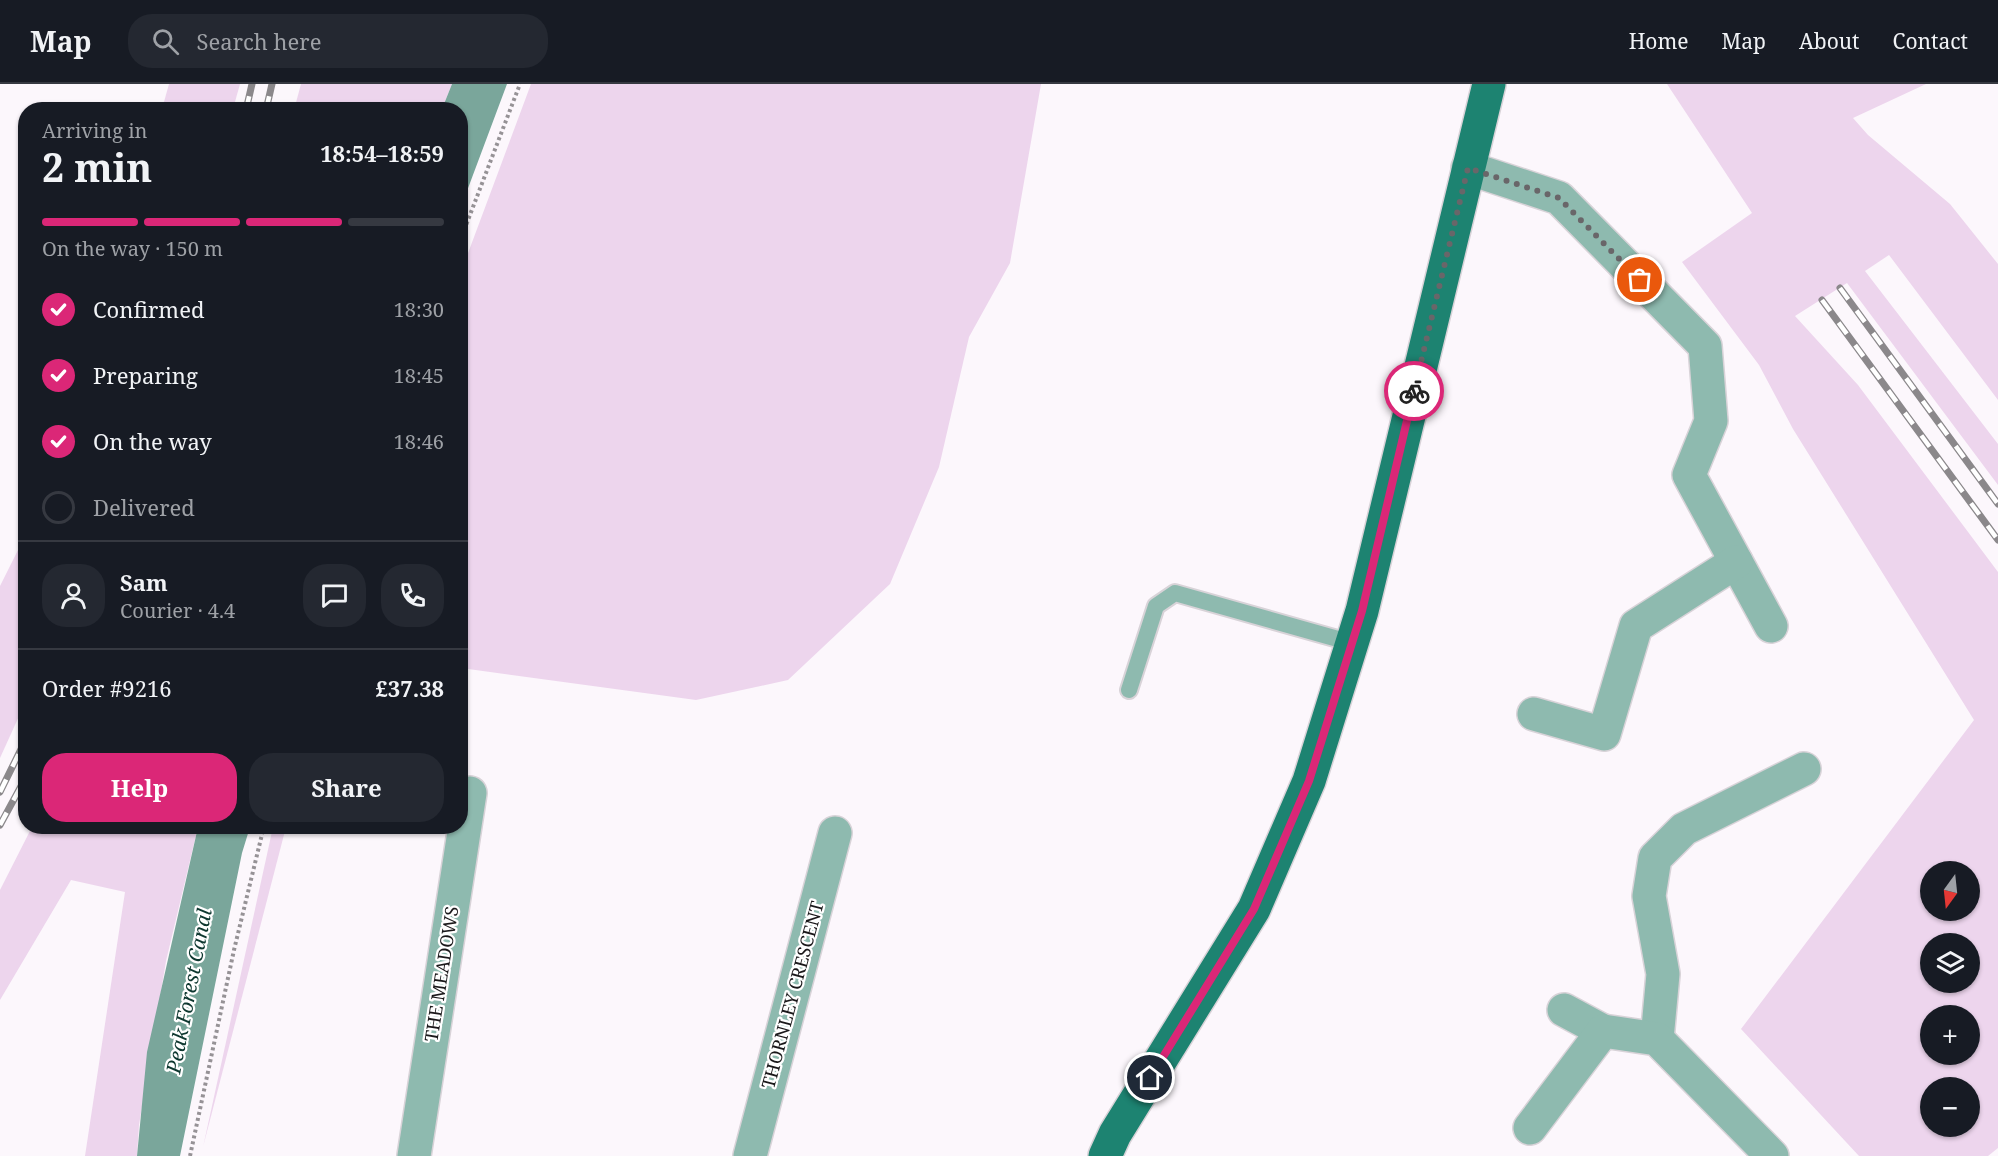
<!DOCTYPE html>
<html lang="en">
<head>
<meta charset="utf-8">
<style>
  :root { --surface:#171b24; --page:#242831; --text:#f1f3f6; --muted:#9ea1a6; --line:#363941; --accent:#db2777 }
  body { margin:0; font-family:"Noto Serif",serif; background:var(--page); color:var(--text); height:100vh; display:flex; flex-direction:column; font-size:22px; white-space:nowrap }
  * { box-sizing:border-box; margin:0 }
  p { font-size:20px; color:var(--muted) }
  .icon { flex:none; width:33px; height:33px; fill:none; stroke:currentColor; stroke-width:2; stroke-linecap:round; stroke-linejoin:round }
  .map { position:relative; flex:1; overflow:hidden }
  .sheet { position:absolute; left:18px; top:18px; width:450px; height:732px; display:flex; flex-direction:column; background:var(--surface); border-radius:24px; box-shadow:0 2px 4px #0004 }
  .sheet>* { flex:none }
  .needle { width:39px; rotate:195deg }
  .tools { position:absolute; left:1920px; top:777px; display:grid; gap:12px }
  .tools a { display:grid; place-items:center; width:60px; height:60px; border-radius:50%; background:var(--surface); box-shadow:0 2px 4px #0004; font-size:30px }
  .pin { position:absolute; display:grid; place-items:center; width:51px; height:51px; color:#fff; margin:-26px; border:3px solid #fff; border-radius:50%; box-shadow:0 2px 6px #0007 }
  .courier { position:absolute; display:grid; place-items:center; width:60px; height:60px; margin:-30px; border:4px solid #db2777; border-radius:50%; background:#fff; color:#222; box-shadow:0 2px 8px #0007 }
  .headline em { font-style:normal; font-weight:700 }
  .headline div { display:flex; flex-direction:column-reverse }
  .headline { display:flex; align-items:center; justify-content:space-between; height:102px; padding:0 24px }
  h1 { font-size:39px; font-weight:700; line-height:45px }
  .bar { display:grid; grid-template-columns:repeat(4,1fr); gap:9px 6px; align-content:center; height:72px; padding:0 24px }
  .bar i { height:8px; border-radius:4px; background:var(--line) }
  .bar .current { background:var(--accent) }
  .bar p { grid-column:span 4 }
  .line { display:flex; align-items:center; gap:15px; padding:0 24px; border-top:2px solid var(--line) }
  .line div { flex:1 }
  .round { display:grid; place-items:center; flex:none; width:63px; height:63px; border-radius:24px; background:var(--page) }
  ol { padding:0 24px; list-style:none }
  li { display:flex; align-items:center; gap:18px; height:66px }
  li p { margin-inline-start:auto }
  li .icon { padding:6px; border-radius:50%; background:var(--accent); color:#fff; stroke-width:4 }
  li:last-child { color:var(--muted) }
  li i { width:33px; height:33px; border:3px solid var(--line); border-radius:50% }
  .action { display:flex; gap:12px; margin-top:auto; padding:12px 24px }
  .action a { flex:1; height:69px; border-radius:24px; background:var(--accent); color:#fff; font-size:24px; font-weight:700; line-height:69px; text-align:center }
  .action a+a { background:var(--page); color:var(--text) }
  header { display:flex; align-items:center; gap:36px; box-sizing:border-box; height:84px; padding:0 30px; background:var(--surface); border-bottom:2px solid var(--line) }
  header strong { font-size:28px }
  nav { display:flex; gap:33px; margin-inline-start:auto; font-size:21px }
  .search { width:420px; height:54px; background:var(--page); display:flex; align-items:center; gap:15px; box-sizing:border-box; padding:0 21px; border-radius:24px; color:var(--muted); font-size:22px }
  .map>svg:first-child { display:block }
  .green { fill:#edd5ed; fill-rule:evenodd }
  .water { fill:#7aa69b }
  .lines { fill:none; stroke-linecap:round; stroke-linejoin:round }
  .service-casing { stroke:#d8d3d8; stroke-width:20 }
  .minor-casing { stroke:#d8d3d8; stroke-width:36 }
  .primary-casing { stroke:#d8d3d8; stroke-width:36 }
  .path { stroke:#969296; stroke-width:4; stroke-dasharray:3 3; stroke-linecap:butt }
  .service { stroke:#8ebaaf; stroke-width:16 }
  .minor { stroke:#8ebaaf; stroke-width:33 }
  .primary { stroke:#1d8371; stroke-width:33 }
  .rail-casing { stroke:#8b888b; stroke-width:7 }
  .rail { stroke:#fff; stroke-width:4.5; stroke-dasharray:14; stroke-linecap:butt }
  .done { stroke:#696669; stroke-width:6; stroke-dasharray:0 10.8 }
  .route { stroke:#db2777; stroke-width:8 }
  .labels { text-anchor:middle; stroke-width:4.5; stroke-linejoin:round; paint-order:stroke }
  .street-label { font-size:18px; fill:#1a181a; stroke:#fff }
  .water-label { font-size:20px; font-style:italic; fill:#0d372f; stroke:#fff }
</style>
</head>
<body>
<header>
<strong>Map</strong>
<div class="search"><svg class="icon" aria-label="search" viewBox="0 0 24 24"><circle cx="10" cy="10" r="6"/><path d="M15 15l6 6"/></svg>Search here</div>
<nav><a>Home</a><a>Map</a><a>About</a><a>Contact</a></nav>
</header>
<div class="map">
<svg width="1998" height="1072" viewBox="0 0 1998 1072">
  <rect width="100%" height="100%" fill="#fcf7fc"/>
  <g class="green">
    <polygon points="169,0 240,0 233,25 162,25"/>
    <polygon points="301,0 452,0 442,25 294,26"/>
    <polygon points="531,0 1041,0 1010,179 969,253 939,383 890,500 788,596 696,616 461,584 461,188"/>
    <path d="M1667 0H1926L1853 34 1868 51 1950 120 1998 180V316L1889 171 1865 187 1998 360V401L1847 199 1795 232 1858 301 1998 488V1064L1988 1072H1859L1741 945 1974 636 1793 345 1759 281 1682 178 1752 129ZM1930 788H1970V826H1930ZM1930 860H1970V898H1930ZM1930 932H1970V970H1930ZM1930 1004H1970V1042H1930Z"/>
    <polygon points="25,452 25,619 0,674 0,502"/>
    <polygon points="32,743 198,743 166,877 139,1041 137,1072 85,1072 125,808 71,796 0,916 0,806"/>
    <polygon points="273,743 286,743 203,1063"/>
  </g>
  <g class="water">
    <polygon points="452,0 507,0 461,123 460,26 442,25"/>
    <polygon points="198,743 250,743 242,769 180,1072 137,1072 147,968"/>
  </g>
  <g class="lines">
    <g class="service-casing">
      <polyline id="service" points="1129,606 1156,522 1175,509 1352,559"/>
    </g>
    <g class="minor-casing">
      <g id="minor">
        <polyline points="1468,84 1559,114 1705,262 1711,337 1689,391 1771,542"/>
        <polyline points="1534,630 1604,650 1636,542 1736,478"/>
        <polyline points="1564,926 1603,947"/>
        <polyline points="1657,955 1663,890 1649,812 1655,774 1684,745 1804,685"/>
        <polyline points="1530,1044 1603,947 1657,955 1772,1072"/>
        <polyline points="414,1072 470,709"/>
        <polyline points="750,1072 835,749"/>
      </g>
    </g>
    <g class="primary-casing">
      <polyline id="primary" points="1105,1072 1115,1050 1254,825 1309,697 1362,527 1489,0"/>
    </g>
    <g class="path">
      <polyline points="460,157 520,0"/>
      <polyline points="190,1072 234,866 264,742"/>
    </g>
    <use href="#service" class="service"/>
    <use href="#minor" class="minor"/>
    <use href="#primary" class="primary"/>
    <g class="rail-casing">
      <g id="rail">
        <polyline points="246,26 252,0"/>
        <polyline points="266,26 272,0"/>
        <polyline points="1840,204 1998,420"/>
        <polyline points="1822,216 1998,456"/>
        <polyline points="0,708 26,655"/>
        <polyline points="0,741 26,693"/>
      </g>
    </g>
    <use href="#rail" class="rail"/>
  </g>
  <g class="lines">
    <polyline class="done" points="1414,307 1468,84 1559,114 1640,196"/>
    <polyline class="route" points="1150,994 1254,825 1309,697 1362,527 1414,307"/>
  </g>
  <g class="labels">
    <g class="street-label">
      <text transform="translate(442 890) rotate(-81)" y="6">THE MEADOWS</text>
      <text transform="translate(793 911) rotate(-75)" y="6">THORNLEY CRESCENT</text>
    </g>
    <g class="water-label">
      <text transform="translate(189 907) rotate(-79)" y="7">Peak Forest Canal</text>
    </g>
  </g>
</svg>
<div class="tools">
<a><svg class="needle" viewBox="-14 -14 28 28"><path d="M0-13l5 13h-10z" fill="#e53935"/><path d="M0 13l5-13h-10z" fill="#9ea1a6"/></svg></a>
<a><svg class="icon" aria-label="layers" viewBox="0 0 24 24"><path d="M12 4l9 5-9 5-9-5zM3 14l9 5 9-5"/></svg></a>
<a>+</a>
<a>−</a>
</div>
<div class="pin" style="left:1640px;top:196px;background:#ea580c"><svg class="icon" aria-label="bag" viewBox="0 0 24 24"><path d="M5 8h14l-1 12H6zM9 8a3 3 0 0 1 6 0"/></svg></div>
<div class="pin" style="left:1150px;top:994px;background:#1f2937"><svg class="icon" aria-label="home" viewBox="0 0 24 24"><path d="M3 11l9-7 9 7M6 9v11h12V9"/></svg></div>
<div class="courier" style="left:1414px;top:307px"><svg class="icon" aria-label="bike" viewBox="0 0 24 24"><circle cx="6" cy="16" r="4"/><circle cx="18" cy="16" r="4"/><path d="M6 16l4-8h5l3 8M10 8l3 8H6M13 5h3"/></svg></div>
<section class="sheet">
<div class="headline"><div><h1>2 min</h1><p>Arriving in</p></div><em>18:54–18:59</em></div>
<div class="bar"><i class="current"></i><i class="current"></i><i class="current"></i><i></i><p>On the way · 150 m</p></div>
<ol>
<li><svg class="icon" aria-label="check" viewBox="0 0 24 24"><path d="M5 12l5 5 9-10"/></svg>Confirmed<p>18:30</p></li>
<li><svg class="icon" aria-label="check" viewBox="0 0 24 24"><path d="M5 12l5 5 9-10"/></svg>Preparing<p>18:45</p></li>
<li><svg class="icon" aria-label="check" viewBox="0 0 24 24"><path d="M5 12l5 5 9-10"/></svg>On the way<p>18:46</p></li>
<li><i></i>Delivered</li>
</ol>
<div class="line" style="height:108px"><a class="round"><svg class="icon" aria-label="person" viewBox="0 0 24 24"><circle cx="12" cy="8" r="4"/><path d="M4 21q1-7 8-7t8 7"/></svg></a><div><b>Sam</b><p>Courier · 4.4</p></div><a class="round"><svg class="icon" aria-label="chat" viewBox="0 0 24 24"><path d="M4 5h16v11H9l-5 4z"/></svg></a><a class="round"><svg class="icon" aria-label="phone" viewBox="0 0 24 24"><path d="M5 4h4l2 5-3 2q2 4 5 5l2-3 5 2v4C11 20 4 13 5 4z"/></svg></a></div>
<div class="line" style="height:78px"><div>Order #9216</div><b>£37.38</b></div>
<div class="action"><a>Help</a><a>Share</a></div>
</section>
</div>
</body>
</html>
